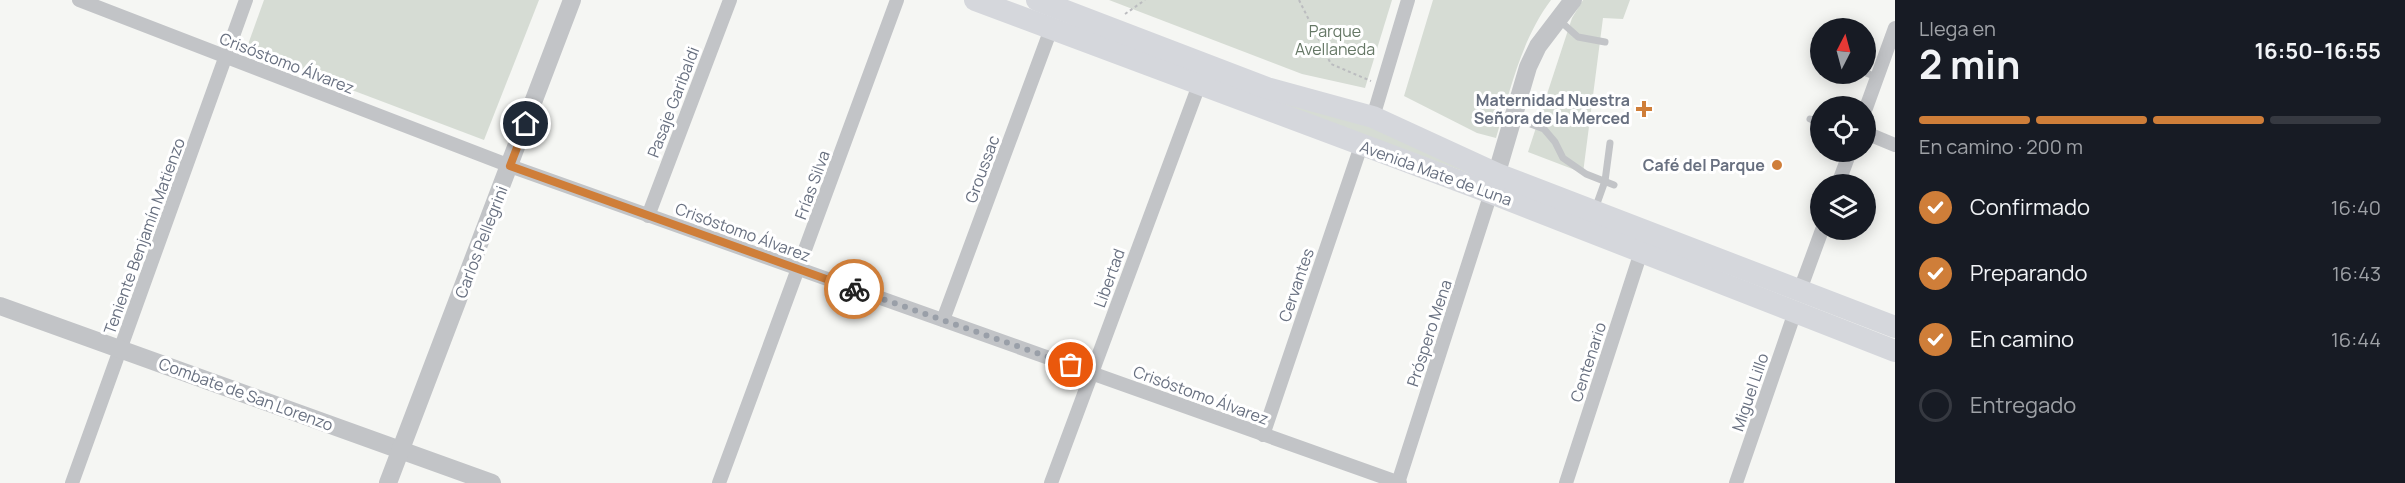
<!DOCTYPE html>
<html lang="es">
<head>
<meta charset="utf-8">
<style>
  :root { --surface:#171b24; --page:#242831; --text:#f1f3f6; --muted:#9ea1a6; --line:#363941; --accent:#cf7e39 }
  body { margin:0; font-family:Manrope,sans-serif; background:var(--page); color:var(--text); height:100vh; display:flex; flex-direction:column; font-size:22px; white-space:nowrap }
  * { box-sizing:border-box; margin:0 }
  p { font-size:20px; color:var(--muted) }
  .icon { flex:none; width:33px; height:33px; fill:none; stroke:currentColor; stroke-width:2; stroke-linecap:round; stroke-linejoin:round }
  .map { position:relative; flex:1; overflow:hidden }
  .drawer { display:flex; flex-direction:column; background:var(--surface); width:510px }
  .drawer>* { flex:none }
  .needle { width:39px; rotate:6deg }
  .buttons { position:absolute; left:1810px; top:18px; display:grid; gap:12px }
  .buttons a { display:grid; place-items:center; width:66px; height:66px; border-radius:50%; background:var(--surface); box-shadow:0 3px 15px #0003; font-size:30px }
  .pin { position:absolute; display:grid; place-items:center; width:51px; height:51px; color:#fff; margin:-26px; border:3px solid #fff; border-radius:50%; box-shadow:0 2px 6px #0007 }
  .courier { position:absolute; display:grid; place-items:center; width:60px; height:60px; margin:-30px; border:4px solid #cf7e39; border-radius:50%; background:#fff; color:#222; box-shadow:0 2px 8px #0007 }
  .head em { font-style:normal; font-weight:700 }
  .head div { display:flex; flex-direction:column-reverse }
  .head { display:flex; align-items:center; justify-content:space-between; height:102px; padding:0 24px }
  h1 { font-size:39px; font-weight:700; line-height:45px }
  .bar { display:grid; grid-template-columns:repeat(4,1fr); gap:9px 6px; align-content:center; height:72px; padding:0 24px }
  .bar i { height:8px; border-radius:4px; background:var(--line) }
  .bar .on { background:var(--accent) }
  .bar p { grid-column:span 4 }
  ol { padding:0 24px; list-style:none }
  li { display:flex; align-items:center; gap:18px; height:66px }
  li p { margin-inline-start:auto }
  li .icon { padding:6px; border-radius:50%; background:var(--accent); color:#fff; stroke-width:4 }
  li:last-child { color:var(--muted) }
  li i { width:33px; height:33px; border:3px solid var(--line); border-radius:50% }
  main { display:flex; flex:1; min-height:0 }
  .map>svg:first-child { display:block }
  .green { fill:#d6dcd4 }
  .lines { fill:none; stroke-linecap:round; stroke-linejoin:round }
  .path { stroke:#bbbcbf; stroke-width:2; stroke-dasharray:3 3; stroke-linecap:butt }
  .service { stroke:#c2c4c7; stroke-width:7 }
  .minor { stroke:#c2c4c7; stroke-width:14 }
  .tertiary { stroke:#c2c4c7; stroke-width:18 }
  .primary { stroke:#d5d7dc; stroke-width:22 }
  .done { stroke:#999fa8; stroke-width:6; stroke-dasharray:0 10.8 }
  .route { stroke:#cf7e39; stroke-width:8 }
  .poi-dot { fill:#cf7e39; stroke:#fff; stroke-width:2 }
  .labels { text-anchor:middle; stroke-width:6; stroke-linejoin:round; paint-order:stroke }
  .park-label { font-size:16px; fill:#667866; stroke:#fff }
  .street-label { font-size:16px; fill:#687080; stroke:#fff }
  .poi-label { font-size:16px; font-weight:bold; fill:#687080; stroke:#fff; text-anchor:end }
</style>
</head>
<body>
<main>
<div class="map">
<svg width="1895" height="483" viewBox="0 0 1895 483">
  <rect width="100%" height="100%" fill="#f5f6f3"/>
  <g class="green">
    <polygon points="264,0 539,0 484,140 246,50"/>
    <polygon points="1109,0 1392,0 1365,88 1302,74"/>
    <path d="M1433 0H1551C1521 40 1510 91 1496 138L1477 133 1404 96Z"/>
    <polygon points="1583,0 1630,0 1623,19 1603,18 1583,173 1528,152 1572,18"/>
    <polygon points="1264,98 1374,127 1479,177"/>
  </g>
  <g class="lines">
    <g class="path">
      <polyline points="1299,0 1331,64 1371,81"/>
      <polyline points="1125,14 1145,0"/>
    </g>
    <g class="service">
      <polyline points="1559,20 1578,37 1605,42"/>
      <polyline points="1818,54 1821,55"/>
      <polyline points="1866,73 1877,77"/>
      <polyline points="1515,118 1544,129 1555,142 1563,158 1586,174 1614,185"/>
      <polyline points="1810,119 1821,123"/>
      <polyline points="1595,209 1605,181 1610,143"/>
    </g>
    <g class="minor">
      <polyline points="79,0 510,166 1400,483"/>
      <polyline points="1866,108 1895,28"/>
      <polyline points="1373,117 1408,0"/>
      <polyline points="1866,133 1895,145"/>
      <polyline points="1838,184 1850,152"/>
      <polyline points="648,216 730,0"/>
      <polyline points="1800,290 1822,230"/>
      <polyline points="943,320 1051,29"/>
      <polyline points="1263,435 1361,146"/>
      <polyline points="72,483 246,0"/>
      <polyline points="719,483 897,0"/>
      <polyline points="1051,483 1199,85"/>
      <polyline points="1398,483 1491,193"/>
      <polyline points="1566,483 1641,252"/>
      <polyline points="1736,483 1795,312"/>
    </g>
    <g class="tertiary">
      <polyline points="1493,186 1528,67 1538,46 1573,0"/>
      <polyline points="0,306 492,483"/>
      <polyline points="388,483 572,0"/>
    </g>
    <g class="primary">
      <polyline points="975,0 1491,193 1895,351"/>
      <polyline points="1037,0 1267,88 1373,117 1497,174 1895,327"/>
    </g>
  </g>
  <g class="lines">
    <polyline class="done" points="854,289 1071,365"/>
    <polyline class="route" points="526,124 510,166 854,289"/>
  </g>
  <g class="poi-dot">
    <path d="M1641 100h6v6h6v6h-6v6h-6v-6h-6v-6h6z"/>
    <circle cx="1777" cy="165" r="6"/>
  </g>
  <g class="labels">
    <g class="park-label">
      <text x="1335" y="37">Parque<tspan x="1335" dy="18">Avellaneda</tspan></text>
    </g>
    <g class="street-label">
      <text transform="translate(287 63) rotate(21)" y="6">Crisóstomo Álvarez</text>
      <text transform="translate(673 102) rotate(-69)" y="6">Pasaje Garibaldi</text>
      <text transform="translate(982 169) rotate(-70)" y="6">Groussac</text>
      <text transform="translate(1436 173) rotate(20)" y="6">Avenida Mate de Luna</text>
      <text transform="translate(812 185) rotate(-70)" y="6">Frías Silva</text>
      <text transform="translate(743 232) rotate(20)" y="6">Crisóstomo Álvarez</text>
      <text transform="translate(144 236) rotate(-70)" y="6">Teniente Benjamín Matienzo</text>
      <text transform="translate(481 242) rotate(-69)" y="6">Carlos Pellegrini</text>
      <text transform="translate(1109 278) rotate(-70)" y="6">Libertad</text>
      <text transform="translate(1296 285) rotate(-71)" y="6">Cervantes</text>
      <text transform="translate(1429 333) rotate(-72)" y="6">Próspero Mena</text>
      <text transform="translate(1588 362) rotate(-72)" y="6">Centenario</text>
      <text transform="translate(1750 392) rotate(-71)" y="6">Miguel Lillo</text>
      <text transform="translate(246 394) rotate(20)" y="6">Combate de San Lorenzo</text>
      <text transform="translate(1201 395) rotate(20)" y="6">Crisóstomo Álvarez</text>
    </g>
    <g class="poi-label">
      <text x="1630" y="106">Maternidad Nuestra<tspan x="1630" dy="18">Señora de la Merced</tspan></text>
      <text x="1765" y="171">Café del Parque</text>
    </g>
  </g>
</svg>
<div class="buttons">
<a><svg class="needle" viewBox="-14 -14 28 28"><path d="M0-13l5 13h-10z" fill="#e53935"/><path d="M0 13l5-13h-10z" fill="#9ea1a6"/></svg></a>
<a><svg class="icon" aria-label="locate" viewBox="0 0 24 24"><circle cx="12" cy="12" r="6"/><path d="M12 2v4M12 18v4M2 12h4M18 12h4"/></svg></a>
<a><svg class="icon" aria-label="layers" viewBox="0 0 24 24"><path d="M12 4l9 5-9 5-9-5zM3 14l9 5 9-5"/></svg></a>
</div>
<div class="pin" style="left:1071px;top:365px;background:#ea580c"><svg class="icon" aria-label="bag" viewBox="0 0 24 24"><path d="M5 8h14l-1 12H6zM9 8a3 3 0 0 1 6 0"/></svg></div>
<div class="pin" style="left:526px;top:124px;background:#1f2937"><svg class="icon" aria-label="home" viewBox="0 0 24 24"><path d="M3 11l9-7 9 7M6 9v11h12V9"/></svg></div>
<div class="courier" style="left:854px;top:289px"><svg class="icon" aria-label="bike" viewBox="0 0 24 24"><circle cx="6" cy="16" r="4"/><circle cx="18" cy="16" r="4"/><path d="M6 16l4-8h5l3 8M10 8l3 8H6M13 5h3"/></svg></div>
</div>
<section class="drawer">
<div class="head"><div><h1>2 min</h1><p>Llega en</p></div><em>16:50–16:55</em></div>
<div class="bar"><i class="on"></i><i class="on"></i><i class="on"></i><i></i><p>En camino · 200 m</p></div>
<ol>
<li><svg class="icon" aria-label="check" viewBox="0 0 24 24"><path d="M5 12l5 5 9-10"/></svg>Confirmado<p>16:40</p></li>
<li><svg class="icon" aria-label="check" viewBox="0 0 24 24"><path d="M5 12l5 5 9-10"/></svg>Preparando<p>16:43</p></li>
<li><svg class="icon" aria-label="check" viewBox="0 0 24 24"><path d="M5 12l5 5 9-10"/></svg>En camino<p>16:44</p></li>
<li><i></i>Entregado</li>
</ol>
</section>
</main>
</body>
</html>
